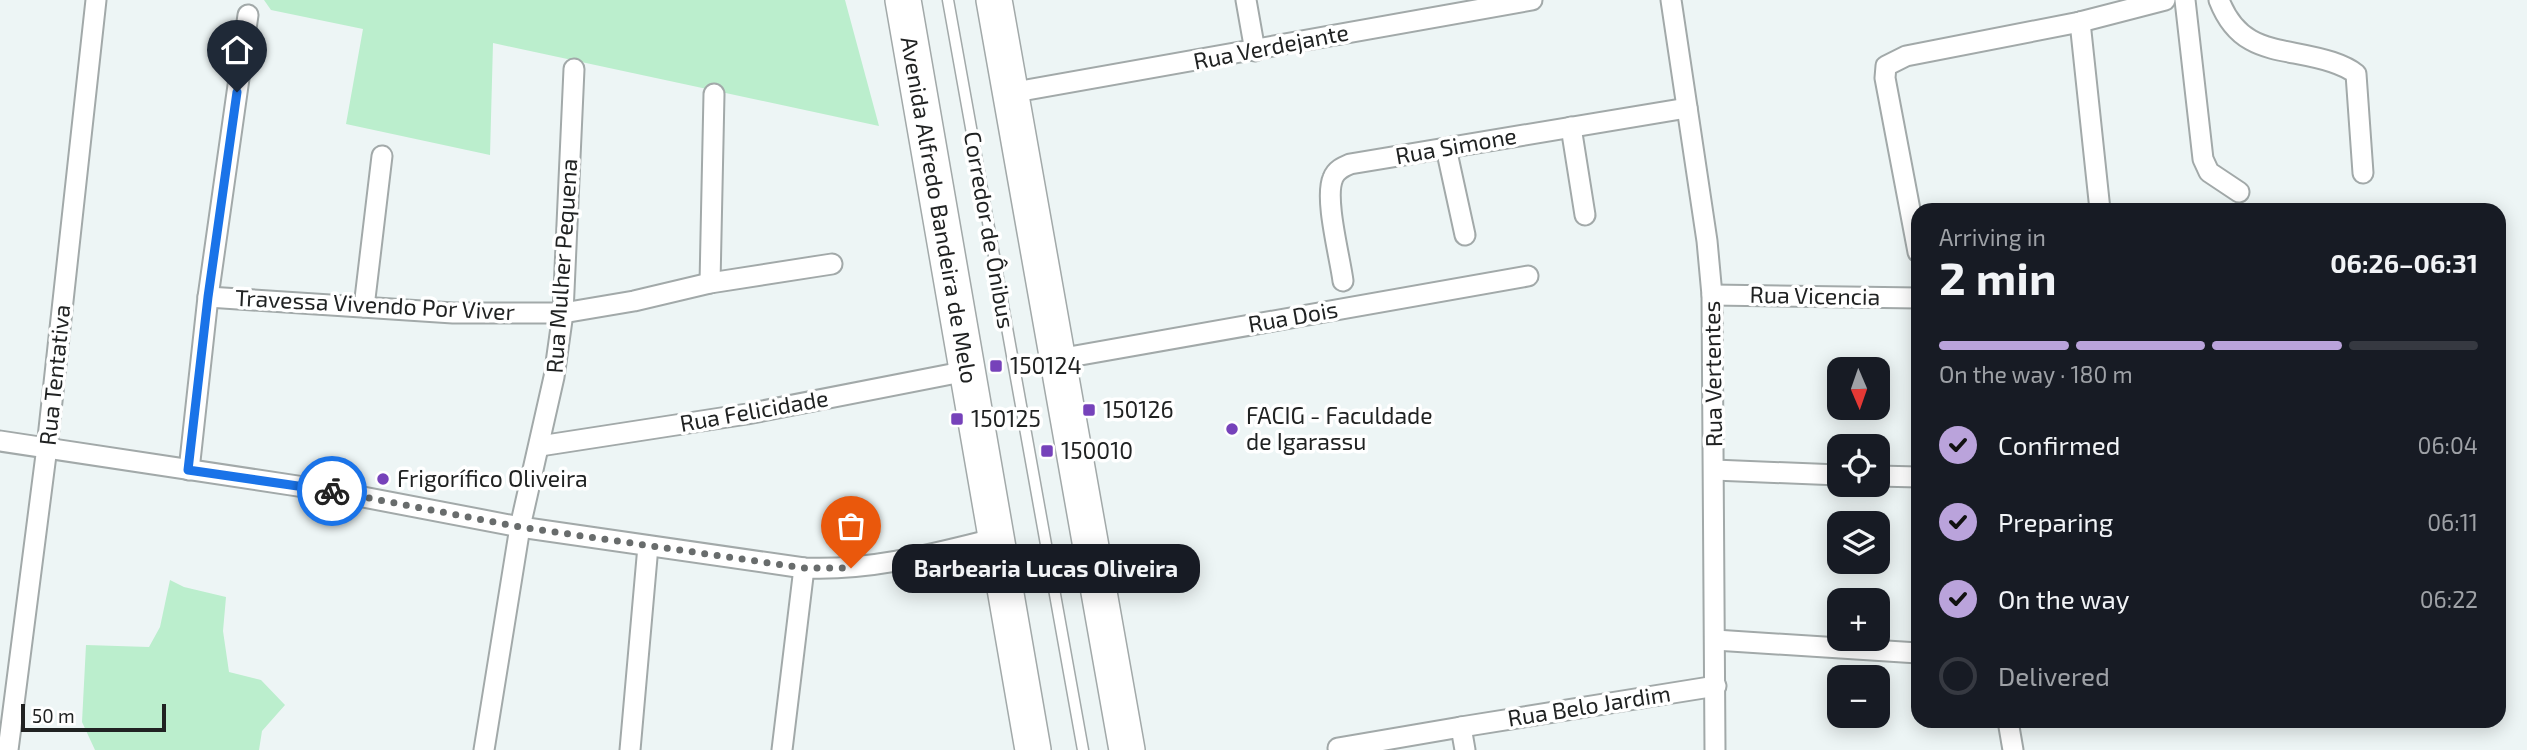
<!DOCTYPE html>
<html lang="en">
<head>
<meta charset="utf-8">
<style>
  :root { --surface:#171b24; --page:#20242c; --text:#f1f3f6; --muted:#9ea1a6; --line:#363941; --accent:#baa3db }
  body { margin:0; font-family:"Exo 2",sans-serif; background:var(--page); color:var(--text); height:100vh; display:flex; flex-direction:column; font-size:26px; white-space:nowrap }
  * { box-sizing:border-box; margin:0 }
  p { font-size:23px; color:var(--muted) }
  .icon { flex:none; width:38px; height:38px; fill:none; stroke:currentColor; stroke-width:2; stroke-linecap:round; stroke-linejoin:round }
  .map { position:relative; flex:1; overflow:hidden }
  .details { position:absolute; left:1911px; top:203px; width:595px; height:525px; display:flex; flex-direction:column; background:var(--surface); border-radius:21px; box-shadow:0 4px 18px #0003 }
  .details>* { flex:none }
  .needle { width:46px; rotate:178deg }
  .controls { position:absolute; left:1827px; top:357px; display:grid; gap:14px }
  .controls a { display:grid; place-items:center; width:63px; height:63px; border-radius:14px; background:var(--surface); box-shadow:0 4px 18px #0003; font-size:35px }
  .scale { position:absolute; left:21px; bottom:18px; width:145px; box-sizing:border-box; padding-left:7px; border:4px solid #202222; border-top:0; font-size:19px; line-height:24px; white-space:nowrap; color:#202222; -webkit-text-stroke:5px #fff; paint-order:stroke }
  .pin { position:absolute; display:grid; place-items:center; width:60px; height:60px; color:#fff; margin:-72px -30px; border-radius:50% 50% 50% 0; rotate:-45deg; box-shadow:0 0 7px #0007 }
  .pin .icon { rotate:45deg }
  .courier { position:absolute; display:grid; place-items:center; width:70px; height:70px; margin:-35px; border:5px solid #1a73e8; border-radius:50%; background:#fff; color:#222; box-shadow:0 2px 9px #0007 }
  .bubble { position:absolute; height:49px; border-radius:21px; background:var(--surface); box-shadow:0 4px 18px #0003; font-size:23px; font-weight:700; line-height:49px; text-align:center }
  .head em { font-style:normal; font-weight:700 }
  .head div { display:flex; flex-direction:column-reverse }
  .head { display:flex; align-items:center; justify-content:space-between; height:119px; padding:0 28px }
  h1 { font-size:46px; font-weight:700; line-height:52px }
  .bar { display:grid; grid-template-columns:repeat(4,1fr); gap:10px 7px; align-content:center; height:84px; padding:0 28px }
  .bar i { height:9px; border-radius:5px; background:var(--line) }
  .bar .on { background:var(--accent) }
  .bar p { grid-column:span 4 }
  ol { padding:0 28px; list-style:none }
  li { display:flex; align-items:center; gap:21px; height:77px }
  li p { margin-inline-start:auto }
  li .icon { padding:7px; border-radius:50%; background:var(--accent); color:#111; stroke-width:4 }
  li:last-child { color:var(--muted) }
  li i { width:38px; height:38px; border:4px solid var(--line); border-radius:50% }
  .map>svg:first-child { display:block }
  .green { fill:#bbeecd }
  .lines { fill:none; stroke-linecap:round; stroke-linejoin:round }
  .lane-casing { stroke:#a2a9a9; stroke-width:13 }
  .street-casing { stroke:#a2a9a9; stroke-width:23 }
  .highway-casing { stroke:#a2a9a9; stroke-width:38 }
  .lane { stroke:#fff; stroke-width:10 }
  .street { stroke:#fff; stroke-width:19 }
  .highway { stroke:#fff; stroke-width:35 }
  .done { stroke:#686c6c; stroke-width:7; stroke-dasharray:0 12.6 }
  .route { stroke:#1a73e8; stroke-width:9 }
  .poi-dot { fill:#7642ba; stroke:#fff; stroke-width:2.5 }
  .labels { text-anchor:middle; stroke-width:7; stroke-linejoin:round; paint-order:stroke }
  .street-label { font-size:23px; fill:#202222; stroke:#fff }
  .poi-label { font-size:23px; fill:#202222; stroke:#fff; text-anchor:start }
</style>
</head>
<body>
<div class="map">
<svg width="2527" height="750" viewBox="0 0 2527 750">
  <rect width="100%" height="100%" fill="#edf5f5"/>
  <g class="green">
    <polygon points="264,0 845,0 879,126 493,43 490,155 346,124 363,29 271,10"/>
    <polygon points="170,580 184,587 226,597 223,631 229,672 261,680 285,705 262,731 259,750 95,750 82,722 86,645 149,647 160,627"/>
  </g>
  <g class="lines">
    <g class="lane-casing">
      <polyline id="lane" points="948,0 1083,750"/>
    </g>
    <g class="street-casing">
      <g id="street">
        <polyline points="1246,0 1255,51"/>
        <polyline points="1671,0 1707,241 1712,295 1715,750"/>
        <polyline points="2185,0 2203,159 2209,172 2239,192"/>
        <path d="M2219 0C2241 57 2283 46 2332 62 2341 65 2349 68 2356 74L2363 173"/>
        <polyline points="2080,22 2100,210"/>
        <polyline points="1010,93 1532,0"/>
        <polyline points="1571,127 1585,215"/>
        <polyline points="1446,148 1465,235"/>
        <polyline points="1918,252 1885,78 1886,66 1906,56 2080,22 2165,0"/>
        <path d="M1343 281C1340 257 1324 198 1333 178 1336 170 1343 167 1350 164L1687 108"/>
        <polyline points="710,283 714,94"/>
        <polyline points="1712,295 1918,298"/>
        <polyline points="208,297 453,313 563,313 634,301 710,283 832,264"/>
        <polyline points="364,307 382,156"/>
        <polyline points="1058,359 1528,276"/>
        <path d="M0 441 337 492 520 527 804 568C871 571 933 554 997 538"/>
        <polyline points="540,446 747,414 967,371"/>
        <polyline points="189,470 208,297 248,15"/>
        <polyline points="1714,470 1839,475"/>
        <polyline points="1878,476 1918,477"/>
        <polyline points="1715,640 1918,653"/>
        <polyline points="2008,721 2013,750"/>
        <polyline points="1461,727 1716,686"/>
        <polyline points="1338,748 1461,727 1465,750"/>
        <polyline points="8,750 47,447 96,0"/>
        <polyline points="484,750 520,527 554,377 563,313 574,69"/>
        <polyline points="630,750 648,546"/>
        <polyline points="782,750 804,568"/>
      </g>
    </g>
    <g class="highway-casing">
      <g id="highway">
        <polyline points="903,0 1033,750"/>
        <polyline points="994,0 1127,750"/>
      </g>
    </g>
    <use href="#lane" class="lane"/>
    <use href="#street" class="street"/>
    <use href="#highway" class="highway"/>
  </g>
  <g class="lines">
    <polyline class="done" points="332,491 520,527 804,568 851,568"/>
    <polyline class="route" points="237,92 208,297 188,470 332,491"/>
  </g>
  <g class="poi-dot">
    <rect x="989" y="359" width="14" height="14" rx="3.5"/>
    <rect x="1082" y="403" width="14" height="14" rx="3.5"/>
    <rect x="950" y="412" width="14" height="14" rx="3.5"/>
    <circle cx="1232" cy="429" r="7"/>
    <rect x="1040" y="444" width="14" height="14" rx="3.5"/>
    <circle cx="383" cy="479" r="7"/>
  </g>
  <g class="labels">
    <g class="street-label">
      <text transform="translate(1271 47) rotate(-11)" y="8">Rua Verdejante</text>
      <text transform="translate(1456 146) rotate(-10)" y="8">Rua Simone</text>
      <text transform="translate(939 210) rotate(80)" y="8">Avenida Alfredo Bandeira de Melo</text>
      <text transform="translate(989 230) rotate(80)" y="8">Corredor de Ônibus</text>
      <text transform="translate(562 266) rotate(-86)" y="8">Rua Mulher Pequena</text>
      <text transform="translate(1815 296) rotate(1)" y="8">Rua Vicencia</text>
      <text transform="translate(375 305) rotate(3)" y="8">Travessa Vivendo Por Viver</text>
      <text transform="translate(1293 317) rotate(-10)" y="8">Rua Dois</text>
      <text transform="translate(1713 374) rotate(-91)" y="8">Rua Vertentes</text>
      <text transform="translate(55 375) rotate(-84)" y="8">Rua Tentativa</text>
      <text transform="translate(754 411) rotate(-10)" y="8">Rua Felicidade</text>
      <text transform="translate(1589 706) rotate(-9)" y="8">Rua Belo Jardim</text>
    </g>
    <g class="poi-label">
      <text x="1010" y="374">150124</text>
      <text x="1103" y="418">150126</text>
      <text x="1246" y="424">FACIG - Faculdade<tspan x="1246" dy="26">de Igarassu</tspan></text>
      <text x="971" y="427">150125</text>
      <text x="1061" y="459">150010</text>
      <text x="397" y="487">Frigorífico Oliveira</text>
    </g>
  </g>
</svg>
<div class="controls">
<a><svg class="needle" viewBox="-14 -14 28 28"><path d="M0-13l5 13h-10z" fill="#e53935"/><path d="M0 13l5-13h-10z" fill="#9ea1a6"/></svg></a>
<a><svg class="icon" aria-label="locate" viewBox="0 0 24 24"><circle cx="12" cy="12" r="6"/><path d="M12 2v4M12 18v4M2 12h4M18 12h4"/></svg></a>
<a><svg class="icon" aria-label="layers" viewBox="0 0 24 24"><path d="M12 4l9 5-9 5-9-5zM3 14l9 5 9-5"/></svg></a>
<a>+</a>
<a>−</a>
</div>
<div class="scale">50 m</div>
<div class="pin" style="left:851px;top:568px;background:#ea580c"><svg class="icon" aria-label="bag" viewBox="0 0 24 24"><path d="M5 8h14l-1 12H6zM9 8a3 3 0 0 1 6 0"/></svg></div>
<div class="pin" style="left:237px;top:92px;background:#1f2937"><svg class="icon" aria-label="home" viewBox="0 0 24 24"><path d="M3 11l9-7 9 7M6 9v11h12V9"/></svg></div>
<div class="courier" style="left:332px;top:491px"><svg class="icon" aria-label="bike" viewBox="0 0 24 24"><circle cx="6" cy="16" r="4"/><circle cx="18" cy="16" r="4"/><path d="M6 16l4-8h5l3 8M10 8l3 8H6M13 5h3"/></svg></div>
<div class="bubble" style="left:892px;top:544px;width:308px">Barbearia Lucas Oliveira</div>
<section class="details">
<div class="head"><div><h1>2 min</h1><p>Arriving in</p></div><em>06:26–06:31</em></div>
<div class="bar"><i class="on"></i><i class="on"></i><i class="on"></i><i></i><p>On the way · 180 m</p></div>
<ol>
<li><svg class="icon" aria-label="check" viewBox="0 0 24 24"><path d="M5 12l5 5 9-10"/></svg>Confirmed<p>06:04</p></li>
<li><svg class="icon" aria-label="check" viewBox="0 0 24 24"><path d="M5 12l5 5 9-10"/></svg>Preparing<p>06:11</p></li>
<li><svg class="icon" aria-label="check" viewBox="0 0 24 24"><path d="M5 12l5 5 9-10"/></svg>On the way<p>06:22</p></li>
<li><i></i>Delivered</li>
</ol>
</section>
</div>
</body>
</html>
